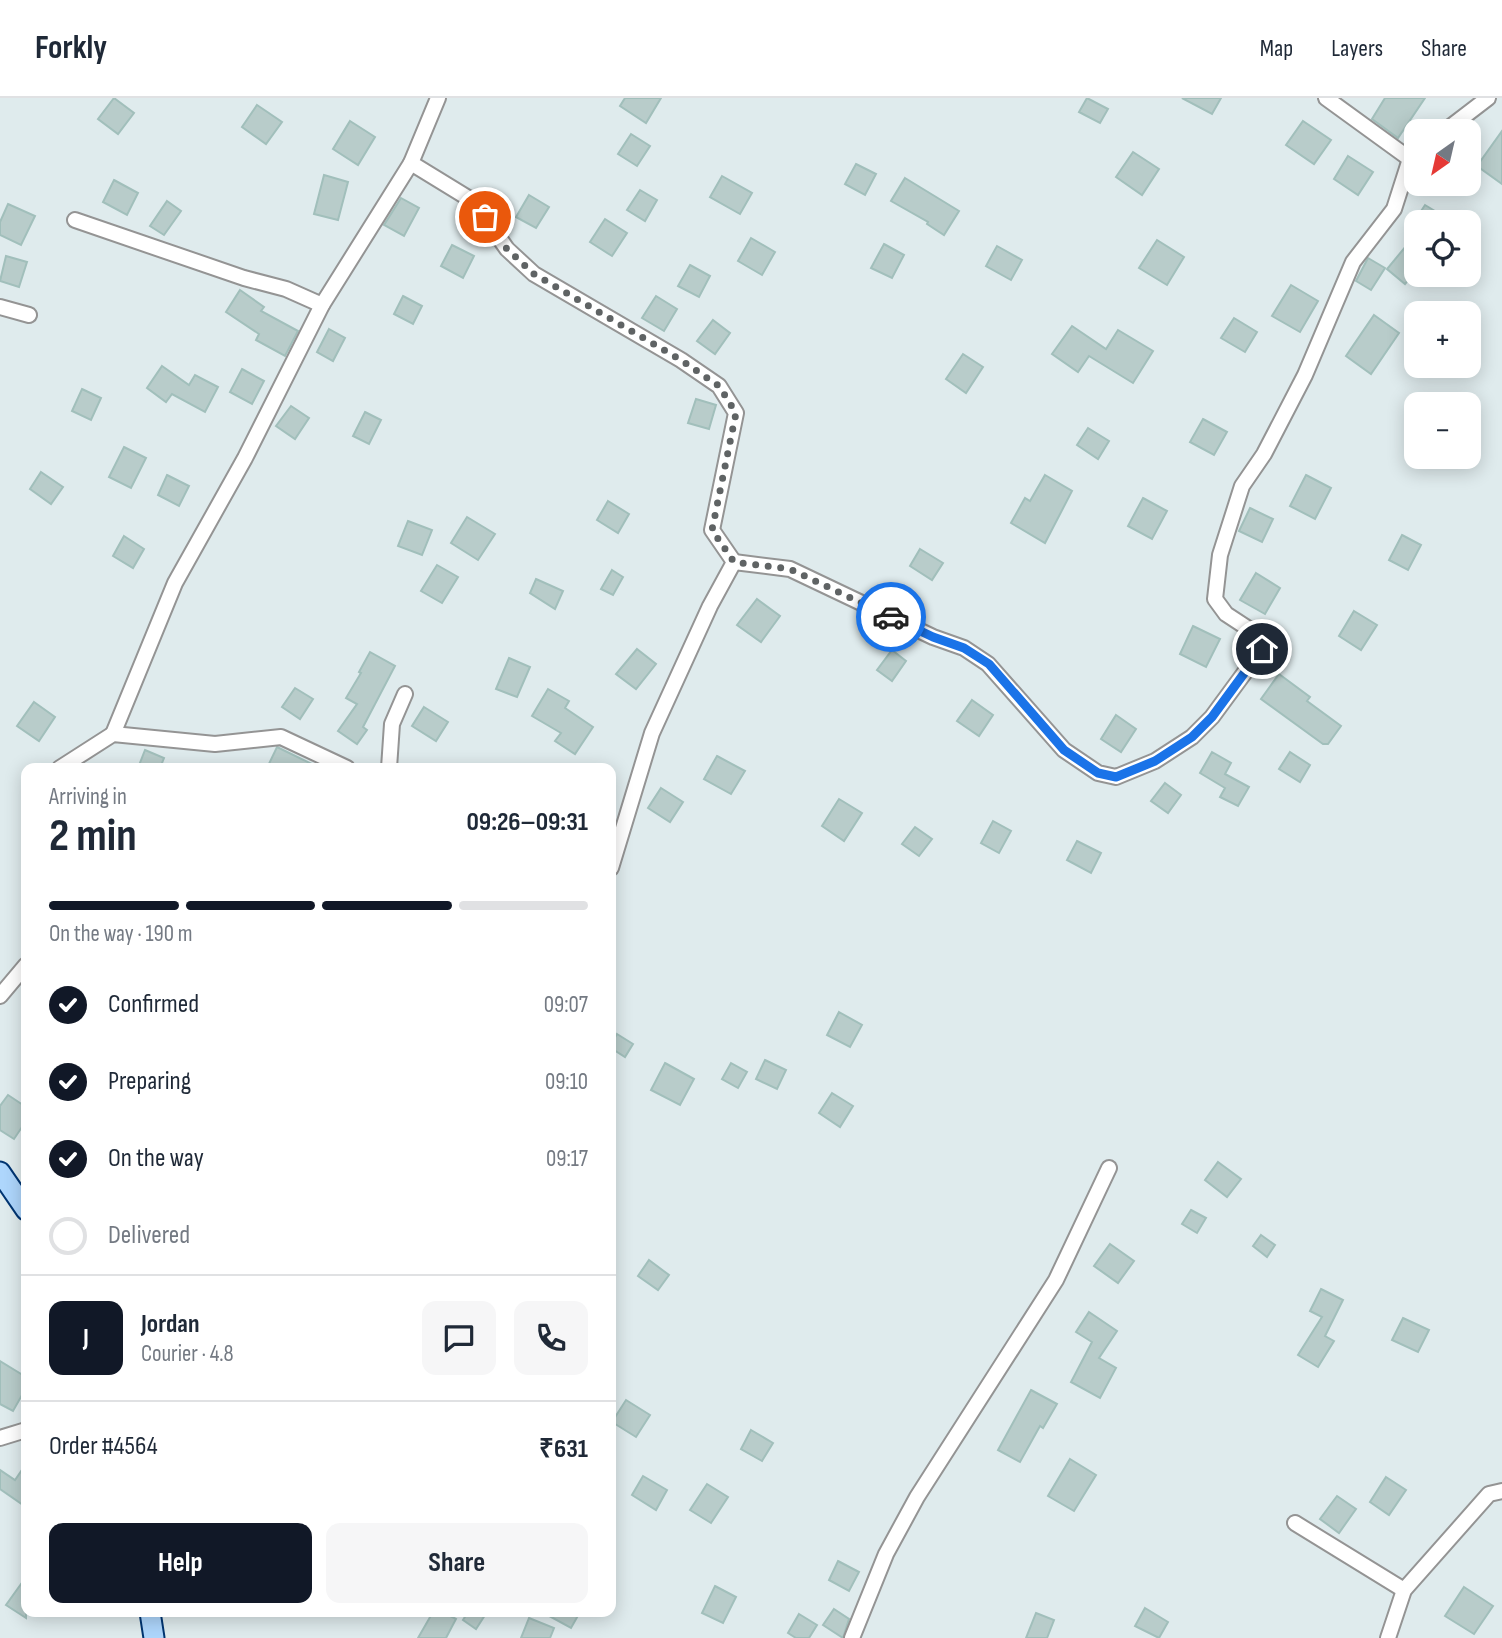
<!DOCTYPE html>
<html lang="en">
<head>
<meta charset="utf-8">
<style>
  :root { --surface:#fff; --page:#f6f6f7; --text:#1f2937; --muted:#747a83; --line:#e0e1e3; --accent:#111827 }
  body { margin:0; font-family:"Sofia Sans Condensed",sans-serif; background:var(--page); color:var(--text); height:100vh; display:flex; flex-direction:column; font-size:26px; white-space:nowrap }
  * { box-sizing:border-box; margin:0 }
  p { font-size:23px; color:var(--muted) }
  .icon { flex:none; width:38px; height:38px; fill:none; stroke:currentColor; stroke-width:2; stroke-linecap:round; stroke-linejoin:round }
  .map { position:relative; flex:1; overflow:hidden }
  .sheet { position:absolute; left:21px; top:665px; width:595px; height:854px; display:flex; flex-direction:column; background:var(--surface); border-radius:14px; box-shadow:0 4px 18px #0003 }
  .sheet>* { flex:none }
  .needle { width:46px; rotate:214deg }
  .controls { position:absolute; left:1404px; top:21px; display:grid; gap:14px }
  .controls a { display:grid; place-items:center; width:77px; height:77px; border-radius:14px; background:var(--surface); box-shadow:0 4px 18px #0003; font-size:35px }
  .pin { position:absolute; display:grid; place-items:center; width:60px; height:60px; color:#fff; margin:-30px; border:4px solid #fff; border-radius:50%; box-shadow:0 2px 7px #0007 }
  .courier { position:absolute; display:grid; place-items:center; width:70px; height:70px; margin:-35px; border:5px solid #1a73e8; border-radius:50%; background:#fff; color:#222; box-shadow:0 2px 9px #0007 }
  .summary em { font-style:normal; font-weight:700 }
  .summary div { display:flex; flex-direction:column-reverse }
  .summary { display:flex; align-items:center; justify-content:space-between; height:119px; padding:0 28px }
  h1 { font-size:46px; font-weight:700; line-height:52px }
  .bar { display:grid; grid-template-columns:repeat(4,1fr); gap:10px 7px; align-content:center; height:84px; padding:0 28px }
  .bar i { height:9px; border-radius:5px; background:var(--line) }
  .bar .on { background:var(--accent) }
  .bar p { grid-column:span 4 }
  .line { display:flex; align-items:center; gap:18px; padding:0 28px; border-top:2px solid var(--line) }
  .line div { flex:1 }
  .round { display:grid; place-items:center; flex:none; width:74px; height:74px; border-radius:14px; background:var(--page) }
  ol { padding:0 28px; list-style:none }
  li { display:flex; align-items:center; gap:21px; height:77px }
  li p { margin-inline-start:auto }
  li .icon { padding:7px; border-radius:50%; background:var(--accent); color:#fff; stroke-width:4 }
  li:last-child { color:var(--muted) }
  li i { width:38px; height:38px; border:4px solid var(--line); border-radius:50% }
  .cta { display:flex; gap:14px; margin-top:auto; padding:14px 28px }
  .cta a { flex:1; height:80px; border-radius:14px; background:var(--accent); color:#fff; font-size:28px; font-weight:700; line-height:80px; text-align:center }
  .cta a+a { background:var(--page); color:var(--text) }
  header { display:flex; align-items:center; gap:42px; box-sizing:border-box; height:98px; padding:0 35px; background:var(--surface); border-bottom:2px solid var(--line) }
  header strong { font-size:33px }
  nav { display:flex; gap:38px; margin-inline-start:auto; font-size:24px }
  .map>svg:first-child { display:block }
  .building { fill:#b8ccca; stroke:#a1bfbb; stroke-width:2 }
  .lines { fill:none; stroke-linecap:round; stroke-linejoin:round }
  .street-casing { stroke:#949494; stroke-width:18 }
  .secondary-casing { stroke:#003572; stroke-width:23 }
  .street { stroke:#fff; stroke-width:14 }
  .secondary { stroke:#aed6fc; stroke-width:19 }
  .done { stroke:#5f6364; stroke-width:7; stroke-dasharray:0 12.6 }
  .route { stroke:#1a73e8; stroke-width:9 }
</style>
</head>
<body>
<header>
<strong>Forkly</strong>
<nav><a>Map</a><a>Layers</a><a>Share</a></nav>
</header>
<div class="map">
<svg width="1502" height="1540" viewBox="0 0 1502 1540">
  <rect width="100%" height="100%" fill="#dfebed"/>
  <g class="building">
    <polygon points="114,0 134,15 118,36 98,21"/>
    <polygon points="625,0 661,0 646,25 620,8"/>
    <polygon points="1087,0 1108,11 1100,25 1079,14"/>
    <polygon points="1182,0 1221,0 1212,16"/>
    <polygon points="1385,0 1425,0 1398,40 1372,21"/>
    <polygon points="257,7 282,24 266,46 242,29"/>
    <polygon points="350,23 375,39 358,67 333,51"/>
    <polygon points="1303,23 1331,42 1314,66 1286,47"/>
    <polygon points="1502,33 1502,86 1477,68"/>
    <polygon points="631,36 650,48 637,68 618,56"/>
    <polygon points="1133,54 1159,71 1142,97 1116,79"/>
    <polygon points="1348,58 1373,74 1358,97 1334,81"/>
    <polygon points="856,66 876,76 865,97 845,86"/>
    <polygon points="324,77 348,84 338,122 314,116"/>
    <polygon points="722,78 752,95 740,116 710,99"/>
    <polygon points="905,80 959,113 944,137 927,126 928,124 891,103"/>
    <polygon points="114,82 138,95 127,117 103,104"/>
    <polygon points="640,92 657,102 645,123 627,112"/>
    <polygon points="529,97 549,109 536,130 516,119"/>
    <polygon points="401,100 419,110 404,138 384,127"/>
    <polygon points="167,103 181,113 164,137 150,128"/>
    <polygon points="8,106 35,118 21,147 0,137 0,124"/>
    <polygon points="1425,107 1453,124 1414,124"/>
    <polygon points="605,121 627,135 612,158 590,144"/>
    <polygon points="1416,136 1416,173 1405,186 1387,171"/>
    <polygon points="751,140 775,154 762,177 738,163"/>
    <polygon points="1157,142 1184,159 1167,187 1139,170"/>
    <polygon points="884,146 904,157 892,180 871,170"/>
    <polygon points="452,147 474,158 463,180 441,168"/>
    <polygon points="997,148 1022,162 1011,182 986,168"/>
    <polygon points="6,158 27,164 19,189 0,183"/>
    <polygon points="1368,160 1385,170 1371,192 1356,183"/>
    <polygon points="690,167 710,178 699,199 678,188"/>
    <polygon points="1291,187 1318,203 1300,234 1272,218"/>
    <polygon points="240,192 264,209 261,213 298,233 285,258 256,242 259,236 226,214"/>
    <polygon points="403,198 422,208 413,226 394,216"/>
    <polygon points="656,198 677,211 664,233 642,220"/>
    <polygon points="1374,217 1399,235 1371,276 1346,258"/>
    <polygon points="1234,220 1257,234 1245,254 1221,240"/>
    <polygon points="713,222 730,235 715,256 697,243"/>
    <polygon points="1072,228 1106,251 1118,232 1153,253 1133,285 1089,258 1078,274 1052,256"/>
    <polygon points="329,231 345,240 333,263 317,254"/>
    <polygon points="963,256 983,269 966,295 946,281"/>
    <polygon points="162,268 189,287 195,277 218,289 205,314 172,296 166,304 147,290"/>
    <polygon points="242,271 264,283 252,306 230,294"/>
    <polygon points="82,291 101,300 91,322 72,313"/>
    <polygon points="696,301 716,307 709,331 688,325"/>
    <polygon points="291,308 309,320 295,341 276,328"/>
    <polygon points="365,314 381,322 369,346 353,338"/>
    <polygon points="1203,321 1227,334 1214,357 1190,344"/>
    <polygon points="1088,330 1109,343 1098,361 1077,347"/>
    <polygon points="124,349 146,360 131,390 109,379"/>
    <polygon points="41,374 63,389 51,406 30,391"/>
    <polygon points="167,377 189,388 179,408 158,397"/>
    <polygon points="1045,377 1072,393 1045,445 1011,425 1025,400 1030,403"/>
    <polygon points="1306,377 1331,390 1315,421 1290,408"/>
    <polygon points="1143,400 1167,413 1152,441 1128,428"/>
    <polygon points="608,403 629,416 618,435 597,422"/>
    <polygon points="1250,410 1273,421 1262,444 1239,433"/>
    <polygon points="467,419 495,436 478,462 451,445"/>
    <polygon points="408,423 432,432 422,457 398,448"/>
    <polygon points="1402,437 1421,447 1408,472 1389,462"/>
    <polygon points="124,438 144,451 133,470 113,458"/>
    <polygon points="920,451 943,465 932,482 910,468"/>
    <polygon points="437,467 458,479 442,505 421,493"/>
    <polygon points="612,472 623,479 613,497 601,491"/>
    <polygon points="1256,475 1280,490 1265,516 1240,502"/>
    <polygon points="536,481 563,493 555,511 530,495"/>
    <polygon points="757,501 780,518 761,544 737,527"/>
    <polygon points="1354,513 1377,527 1361,552 1339,538"/>
    <polygon points="1193,528 1220,541 1206,569 1180,556"/>
    <polygon points="637,551 656,566 636,591 616,576"/>
    <polygon points="892,552 906,563 892,583 877,572"/>
    <polygon points="370,554 395,568 363,629 367,632 357,646 338,633 357,606 346,600 361,575 359,574"/>
    <polygon points="509,560 530,569 517,599 496,591"/>
    <polygon points="1279,576 1310,599 1307,603 1341,628 1328,646 1323,646 1261,601"/>
    <polygon points="295,590 313,601 300,621 282,609"/>
    <polygon points="548,591 569,603 565,610 593,629 575,656 555,643 561,635 532,618"/>
    <polygon points="972,602 993,617 979,638 957,623"/>
    <polygon points="34,604 55,619 39,643 17,628"/>
    <polygon points="424,609 448,624 436,643 412,628"/>
    <polygon points="1116,617 1136,631 1121,654 1101,641"/>
    <polygon points="277,649 320,670 267,670"/>
    <polygon points="145,652 164,660 160,670 138,670"/>
    <polygon points="1212,654 1231,665 1225,676 1249,689 1238,708 1220,699 1225,690 1200,675"/>
    <polygon points="1290,654 1310,667 1300,684 1279,671"/>
    <polygon points="717,658 745,673 731,696 704,681"/>
    <polygon points="1165,685 1181,697 1168,715 1151,703"/>
    <polygon points="661,690 683,704 670,724 648,710"/>
    <polygon points="839,701 862,715 844,743 822,728"/>
    <polygon points="993,723 1011,733 999,755 981,745"/>
    <polygon points="915,729 932,741 919,758 902,746"/>
    <polygon points="1077,743 1101,755 1091,775 1067,762"/>
    <polygon points="839,914 862,927 850,949 827,937"/>
    <polygon points="617,936 633,946 625,959 611,950 611,946"/>
    <polygon points="765,962 786,972 777,991 756,981"/>
    <polygon points="665,965 694,981 680,1007 651,992"/>
    <polygon points="731,965 747,974 738,990 722,981"/>
    <polygon points="832,995 853,1008 840,1029 819,1015"/>
    <polygon points="8,997 26,1009 26,1023 14,1041 0,1032 0,1008"/>
    <polygon points="1218,1064 1241,1081 1227,1099 1205,1082"/>
    <polygon points="1191,1112 1206,1120 1197,1135 1182,1126"/>
    <polygon points="1261,1137 1275,1147 1267,1159 1253,1148"/>
    <polygon points="1110,1146 1134,1163 1118,1185 1094,1168"/>
    <polygon points="649,1162 669,1177 658,1192 638,1178"/>
    <polygon points="1321,1191 1343,1202 1325,1238 1334,1243 1318,1269 1298,1257 1322,1219 1310,1213"/>
    <polygon points="1089,1214 1117,1233 1099,1260 1116,1270 1100,1300 1071,1284 1092,1244 1076,1234"/>
    <polygon points="1403,1220 1429,1232 1418,1254 1392,1242"/>
    <polygon points="0,1263 26,1279 26,1290 13,1313 0,1306"/>
    <polygon points="1031,1292 1057,1306 1043,1330 1040,1328 1020,1364 998,1352"/>
    <polygon points="626,1302 650,1317 636,1339 612,1324"/>
    <polygon points="751,1332 773,1345 762,1363 741,1351"/>
    <polygon points="1070,1361 1096,1377 1074,1413 1048,1398"/>
    <polygon points="26,1366 26,1409 0,1391 0,1372 15,1382"/>
    <polygon points="643,1378 667,1392 656,1412 632,1397"/>
    <polygon points="1386,1379 1406,1392 1389,1417 1370,1404"/>
    <polygon points="707,1386 728,1399 711,1425 690,1412"/>
    <polygon points="1337,1398 1356,1411 1339,1435 1320,1421"/>
    <polygon points="838,1463 859,1474 849,1493 829,1482"/>
    <polygon points="26,1479 26,1520 6,1507"/>
    <polygon points="715,1488 736,1499 723,1525 702,1515"/>
    <polygon points="1464,1489 1493,1508 1474,1536 1445,1518"/>
    <polygon points="1145,1510 1168,1524 1159,1540 1135,1528"/>
    <polygon points="834,1511 849,1521 843,1540 823,1527"/>
    <polygon points="433,1514 443,1514 456,1521 446,1540 418,1540"/>
    <polygon points="468,1514 487,1514 476,1531 463,1522"/>
    <polygon points="542,1514 580,1514 571,1530"/>
    <polygon points="1036,1515 1054,1522 1047,1540 1026,1540"/>
    <polygon points="799,1516 817,1527 809,1540 796,1540 788,1535"/>
    <polygon points="529,1520 554,1530 550,1540 521,1540"/>
  </g>
  <g class="lines">
    <g class="street-casing">
      <g id="street">
        <polyline points="438,0 411,65 473,103 507,151 534,176 681,262 719,288 736,315 712,432 734,464 710,508 652,635 611,770"/>
        <polyline points="1326,0 1410,61"/>
        <polyline points="1445,33 1488,0"/>
        <polyline points="75,122 244,180 286,191 322,207"/>
        <polyline points="0,209 29,217"/>
        <polyline points="734,464 790,471 933,539 964,550 988,566 1064,652 1098,675 1116,679 1155,663 1192,639 1212,619 1262,551 1255,535 1226,516 1215,501 1220,457 1242,388 1264,356 1305,277 1353,164 1394,111 1410,61 1416,56"/>
        <polyline points="113,636 175,485 245,360 322,207 411,65"/>
        <polyline points="60,670 113,636 215,646 281,639 347,670"/>
        <polyline points="389,670 392,626 405,596"/>
        <polyline points="0,898 26,867"/>
        <polyline points="0,1340 26,1332"/>
        <polyline points="1295,1425 1404,1492"/>
        <polyline points="852,1540 886,1456 917,1399 1056,1182 1109,1070"/>
        <polyline points="1388,1540 1404,1492 1489,1396 1502,1393"/>
      </g>
    </g>
    <g class="secondary-casing">
      <g id="secondary">
        <polyline points="0,1074 26,1112"/>
        <polyline points="150,1514 154,1540"/>
      </g>
    </g>
    <use href="#street" class="street"/>
    <use href="#secondary" class="secondary"/>
  </g>
  <g class="lines">
    <polyline class="done" points="485,119 507,151 534,176 681,262 719,288 736,315 712,432 734,464 790,471 891,519"/>
    <polyline class="route" points="891,519 933,539 964,550 989,566 1064,652 1098,675 1116,679 1155,663 1192,639 1212,619 1262,551"/>
  </g>
</svg>
<div class="controls">
<a><svg class="needle" viewBox="-14 -14 28 28"><path d="M0-13l5 13h-10z" fill="#e53935"/><path d="M0 13l5-13h-10z" fill="#747a83"/></svg></a>
<a><svg class="icon" aria-label="locate" viewBox="0 0 24 24"><circle cx="12" cy="12" r="6"/><path d="M12 2v4M12 18v4M2 12h4M18 12h4"/></svg></a>
<a>+</a>
<a>−</a>
</div>
<div class="pin" style="left:485px;top:119px;background:#ea580c"><svg class="icon" aria-label="bag" viewBox="0 0 24 24"><path d="M5 8h14l-1 12H6zM9 8a3 3 0 0 1 6 0"/></svg></div>
<div class="pin" style="left:1262px;top:551px;background:#1f2937"><svg class="icon" aria-label="home" viewBox="0 0 24 24"><path d="M3 11l9-7 9 7M6 9v11h12V9"/></svg></div>
<div class="courier" style="left:891px;top:519px"><svg class="icon" aria-label="car" viewBox="0 0 24 24"><path d="M5 17H2v-5l4-1 3-4h7l3 4 3 1v5h-3M9 17h6M6 11h13"/><circle cx="7" cy="17" r="2"/><circle cx="17" cy="17" r="2"/></svg></div>
<section class="sheet">
<div class="summary"><div><h1>2 min</h1><p>Arriving in</p></div><em>09:26–09:31</em></div>
<div class="bar"><i class="on"></i><i class="on"></i><i class="on"></i><i></i><p>On the way · 190 m</p></div>
<ol>
<li><svg class="icon" aria-label="check" viewBox="0 0 24 24"><path d="M5 12l5 5 9-10"/></svg>Confirmed<p>09:07</p></li>
<li><svg class="icon" aria-label="check" viewBox="0 0 24 24"><path d="M5 12l5 5 9-10"/></svg>Preparing<p>09:10</p></li>
<li><svg class="icon" aria-label="check" viewBox="0 0 24 24"><path d="M5 12l5 5 9-10"/></svg>On the way<p>09:17</p></li>
<li><i></i>Delivered</li>
</ol>
<div class="line" style="height:126px"><b class="round" style="background:var(--accent);color:#fff">J</b><div><b>Jordan</b><p>Courier · 4.8</p></div><a class="round"><svg class="icon" aria-label="chat" viewBox="0 0 24 24"><path d="M4 5h16v11H9l-5 4z"/></svg></a><a class="round"><svg class="icon" aria-label="phone" viewBox="0 0 24 24"><path d="M5 4h4l2 5-3 2q2 4 5 5l2-3 5 2v4C11 20 4 13 5 4z"/></svg></a></div>
<div class="line" style="height:91px"><div>Order #4564</div><b>₹631</b></div>
<div class="cta"><a>Help</a><a>Share</a></div>
</section>
</div>
</body>
</html>
